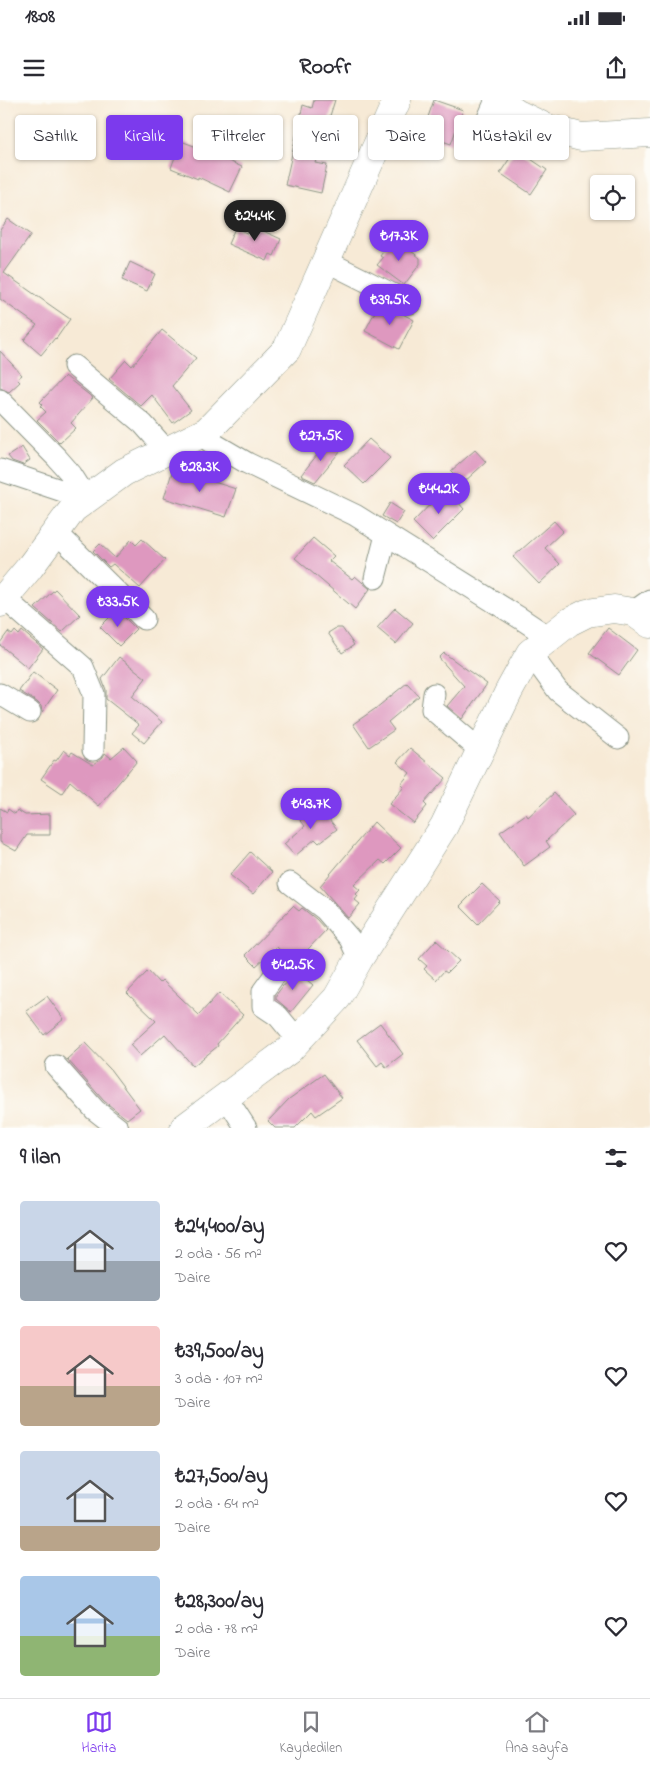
<!DOCTYPE html>
<html lang="tr">
<head>
<meta charset="utf-8">
<style>
	:root { --surface:#fff; --page:#f2f2f3; --text:#2b2b33; --muted:#7c7c81; --line:#e1e1e2; --accent:#7c3aed }
	body { margin:0; font-family:"Indie Flower",sans-serif; background:var(--page); color:var(--text); height:100vh; display:flex; flex-direction:column; font-size:19px; white-space:nowrap }
	* { box-sizing:border-box; margin:0 }
	p { font-size:16px; color:var(--muted) }
	.icon { flex:none; width:28px; height:28px; fill:none; stroke:currentColor; stroke-width:2; stroke-linecap:round; stroke-linejoin:round }
	.map { position:relative; height:1028px; overflow:hidden }
	.panel { display:flex; flex-direction:column; background:var(--surface); flex:1 }
	.panel>* { flex:none }
	.top-card { position:absolute; left:15px; top:15px; width:620px; height:45px; display:flex; gap:10px }
	.tools { position:absolute; left:590px; top:75px; display:grid; gap:10px }
	.tools a { display:grid; place-items:center; width:45px; height:45px; border-radius:5px; background:var(--surface); box-shadow:0 1px 4px #0004; font-size:25px }
	.price { position:absolute; translate:-50% -42px; padding:0 11px; border-radius:18px; background:var(--accent); color:#fff; font-size:16px; line-height:32px; filter:drop-shadow(0 1px 2px #0008) }
	.price::after { content:''; position:absolute; left:50%; top:30px; width:15px; height:11px; margin-left:-8px; background:inherit; clip-path:polygon(0 0,100% 0,50% 100%) }
	.price.on { background:#222; color:#fff }
	ul { padding:0; list-style:none }
	li { display:flex; align-items:center; gap:15px; height:125px; padding:0 20px }
	li span { display:grid; place-items:center; flex:none; width:140px; height:100px; border-radius:5px; color:#555 }
	li>.icon { margin-inline-start:auto }
	span .icon { width:60px; height:60px; fill:#fffc; stroke-width:1 }
	li b { font-size:21px }
	h2 { display:flex; justify-content:space-between; align-items:center; height:60px; padding:0 20px; font-size:21px }
	.pill { padding:0 18px; border-radius:5px; background:var(--surface); box-shadow:0 1px 4px #0004; font-size:18px; line-height:45px }
	.pill.on { background:var(--accent); color:#fff }
	.status { display:flex; justify-content:space-between; align-items:center; height:35px; padding:0 25px; background:var(--surface); direction:ltr }
	.status svg { height:14px; fill:currentColor }
	header { display:flex; justify-content:space-between; align-items:center; height:65px; padding:0 20px; background:var(--surface); font-size:22px; font-weight:700 }
	.menu { display:flex; justify-content:space-around; align-items:center; height:70px; border-top:1px solid var(--line); background:var(--surface); font-size:14px; color:var(--muted) }
	.menu a { display:grid; justify-items:center; gap:2px }
	.menu .on { color:var(--accent) }
	.map>svg:first-child { display:block }
	.building { fill:#de98bf }
	.lines { fill:none; stroke-linecap:round; stroke-linejoin:round }
	.street-casing { stroke:#8b9485; stroke-width:23 }
	.secondary-casing { stroke:#8b9485; stroke-width:29 }
	.street { stroke:#fff; stroke-width:21 }
	.secondary { stroke:#fff; stroke-width:28 }
</style>
</head>
<body>
<div class="status"><b>18:08</b><svg viewBox="0 0 49 12"><path d="M0 12V9h3v3zM5 12V6h3v6zM10 12V3h3v9zM15 12V0h3v12zM26 1h20v11H26zM47 4h2v5h-2z"/></svg></div>
<header><svg class="icon" aria-label="menu" viewBox="0 0 24 24"><path d="M4 6h16M4 12h16M4 18h16"/></svg>Roofr<svg class="icon" aria-label="share" viewBox="0 0 24 24"><path d="M12 15V3M7 8l5-5 5 5M5 13v7h14v-7"/></svg></header>
<div class="map">
<svg width="650" height="1028" viewBox="0 0 650 1028">
	<rect width="100%" height="100%" fill="#fdfcf7"/>
	<filter id="ink" filterUnits="userSpaceOnUse"><feTurbulence type="fractalNoise" baseFrequency=".02" numOctaves="2"/><feDisplacementMap in="SourceGraphic" scale="10" xChannelSelector="R" yChannelSelector="G"/><feConvolveMatrix kernelMatrix="1 2 1 2 8 2 1 2 1" color-interpolation-filters="sRGB"/></filter>
	<filter id="wash" filterUnits="userSpaceOnUse"><feTurbulence type="fractalNoise" baseFrequency=".0096" numOctaves="4" result="noise"/><feDisplacementMap in="SourceGraphic" scale="20" xChannelSelector="R" yChannelSelector="G"/><feGaussianBlur stdDeviation="1.12" result="paint"/><feColorMatrix in="noise" values="0 0 0 0 0 0 0 0 0 0 0 0 0 0 0 0 0 1.4 0 .05"/><feComposite in="paint" operator="in"/></filter>
	<g filter="url(#wash)">
		<rect width="100%" height="100%" fill="#f7ead6"/>
		<g id="blocks">
			<g class="building">
				<polygon points="314,0 335,0 315,63 327,65 321,93 285,85 303,5 312,8"/>
				<polygon points="434,0 463,10 451,44 422,34"/>
				<polygon points="181,41 202,49 242,67 230,92 198,77 198,79 171,68"/>
				<polygon points="516,49 547,70 531,94 500,73"/>
				<polygon points="8,119 31,135 4,173 70,219 56,239 55,238 41,255 24,240 37,225 0,199 0,130"/>
				<polygon points="250,125 281,139 274,156 270,154 267,161 228,144 235,128 247,133"/>
				<polygon points="397,140 420,158 420,164 404,185 377,165 383,158 380,156 389,144 392,147"/>
				<polygon points="130,162 155,174 147,191 122,180"/>
				<polygon points="380,202 414,220 399,249 365,231"/>
				<polygon points="162,230 196,258 172,286 191,310 173,323 152,295 141,306 109,279 126,260 132,266"/>
				<polygon points="0,251 22,275 17,279 20,282 9,292 0,288"/>
				<polygon points="65,276 93,298 71,323 76,328 60,343 37,320 46,312 40,306 42,304 40,302"/>
				<polygon points="369,339 390,358 364,384 344,365"/>
				<polygon points="329,340 341,350 315,382 302,376 301,375"/>
				<polygon points="22,347 30,360 23,365 12,361 8,356"/>
				<polygon points="475,350 486,362 463,383 451,371"/>
				<polygon points="173,369 236,389 226,417 164,398"/>
				<polygon points="446,388 464,409 432,441 413,422"/>
				<polygon points="390,403 404,412 396,424 382,416"/>
				<polygon points="554,421 563,431 545,448 560,464 539,484 513,457"/>
				<polygon points="313,438 334,456 329,461 352,479 355,476 370,489 355,509 295,458"/>
				<polygon points="142,439 165,460 140,488 113,464 109,467 93,451 100,444 115,458 131,440 136,445"/>
				<polygon points="55,489 80,515 62,532 35,508"/>
				<polygon points="395,508 413,523 396,544 377,528"/>
				<polygon points="117,510 136,529 119,546 100,527"/>
				<polygon points="336,528 342,528 354,545 342,553 328,533"/>
				<polygon points="608,528 637,550 619,575 589,553"/>
				<polygon points="15,531 19,535 22,531 43,549 28,568 0,545 0,543 8,532 12,535"/>
				<polygon points="444,553 487,584 462,619 447,606 464,586 439,558"/>
				<polygon points="119,557 146,578 132,596 162,622 144,643 132,633 139,625 106,599 106,590 102,579"/>
				<polygon points="33,572 57,590 42,612 41,606 37,602 19,591"/>
				<polygon points="407,583 419,596 388,622 394,630 369,647 353,624 375,609"/>
				<polygon points="124,647 137,661 99,706 70,681 62,693 41,679 54,660 56,661 64,650 70,655 72,652 93,665 103,657 105,653 111,658"/>
				<polygon points="410,648 446,678 424,703 427,706 413,723 389,704 404,687 401,684 410,673 397,662"/>
				<polygon points="554,693 574,715 546,741 550,747 524,766 500,732 526,714 528,717"/>
				<polygon points="316,703 337,729 319,743 315,739 295,756 284,744 305,726 298,717"/>
				<polygon points="0,708 7,712 8,709 15,714 17,710 25,715 50,714 50,735 27,735 16,751 0,742"/>
				<polygon points="374,722 401,748 385,764 380,760 354,785 360,790 356,794 358,796 355,800 360,804 348,818 320,786"/>
				<polygon points="250,752 272,772 253,794 230,775"/>
				<polygon points="482,784 500,801 478,824 460,806"/>
				<polygon points="293,806 299,811 302,808 316,819 326,830 295,863 290,855 283,853 277,847 256,866 245,855"/>
				<polygon points="436,840 459,861 447,873 444,871 436,880 424,869 427,866 419,859"/>
				<polygon points="295,870 313,885 291,912 276,899 276,895"/>
				<polygon points="148,871 159,883 162,880 199,915 219,893 243,915 217,944 218,946 193,966 165,934 140,956 130,945 156,921 127,893"/>
				<polygon points="47,896 64,919 44,935 26,911"/>
				<polygon points="380,923 403,954 386,967 382,962 377,966 357,940"/>
				<polygon points="85,943 110,969 140,1009 127,1019 104,1001 67,959"/>
				<polygon points="324,974 342,998 316,1016 312,1011 295,1028 275,1028 268,1021 289,999"/>
			</g>
		</g>
	</g>
	<g filter="url(#ink)">
		<use href="#blocks" fill-opacity="0" stroke="#8b9485" stroke-width="1"/>
		<g class="lines">
			<defs>
				<g id="street">
					<polyline points="479,39 496,0"/>
					<polyline points="326,161 410,203"/>
					<polyline points="74,266 143,324 167,351"/>
					<polyline points="0,300 57,358 71,374 87,399"/>
					<polyline points="199,335 247,363 355,415 520,518 550,538"/>
					<polyline points="0,370 87,399"/>
					<polyline points="56,432 144,519"/>
					<polyline points="375,478 386,435"/>
					<polyline points="4,498 83,567 94,594 93,650"/>
					<polyline points="633,512 650,500"/>
					<polyline points="530,553 558,591 618,638"/>
					<polyline points="0,594 30,612"/>
					<polyline points="434,594 432,609 481,651"/>
					<polyline points="290,783 325,810 350,839 359,859"/>
					<polyline points="282,865 263,891 263,906 278,916 298,940"/>
					<polyline points="56,966 95,1010 118,1028"/>
					<polyline points="226,997 246,1028"/>
				</g>
				<g id="secondary">
					<polyline points="498,0 516,13 547,28 581,37 650,33"/>
					<polyline points="0,503 30,467 73,409 124,372 207,331 287,249 397,0"/>
					<polyline points="184,1028 289,950 337,898 359,859 444,726 509,591 530,553 569,522 587,513 614,509 633,512 650,524"/>
				</g>
			</defs>
			<use href="#street" class="street-casing"/>
			<use href="#secondary" class="secondary-casing"/>
			<use href="#street" class="street"/>
			<use href="#secondary" class="secondary"/>
		</g>
	</g>
</svg>
<div class="tools">
<a><svg class="icon" aria-label="locate" viewBox="0 0 24 24"><circle cx="12" cy="12" r="6"/><path d="M12 2v4M12 18v4M2 12h4M18 12h4"/></svg></a>
</div>
<b class="price on" style="left:255px;top:142px">₺24.4K</b>
<b class="price" style="left:399px;top:162px">₺17.3K</b>
<b class="price" style="left:390px;top:226px">₺39.5K</b>
<b class="price" style="left:321px;top:362px">₺27.5K</b>
<b class="price" style="left:200px;top:393px">₺28.3K</b>
<b class="price" style="left:439px;top:415px">₺44.2K</b>
<b class="price" style="left:118px;top:528px">₺33.5K</b>
<b class="price" style="left:311px;top:730px">₺43.7K</b>
<b class="price" style="left:293px;top:891px">₺42.5K</b>
<div class="top-card">
<a class="pill">Satılık</a>
<a class="pill on">Kiralık</a>
<a class="pill">Filtreler</a>
<a class="pill">Yeni</a>
<a class="pill">Daire</a>
<a class="pill">Müstakil ev</a>
</div>
</div>
<section class="panel">
<h2>9 ilan<svg class="icon" aria-label="filters" viewBox="0 0 24 24"><path d="M4 7h16M4 17h16"/><circle cx="9" cy="7" r="2"/><circle cx="15" cy="17" r="2"/></svg></h2>
<ul>
<li><span style="background:linear-gradient(#c9d6e8 60%,#9aa5b1 0)"><svg class="icon" aria-label="home" viewBox="0 0 24 24"><path d="M3 11l9-7 9 7M6 9v11h12V9"/></svg></span><div><b>₺24,400/ay</b><p>2 oda · 56 m²</p><p>Daire</p></div><svg class="icon" aria-label="heart" viewBox="0 0 24 24"><path d="M12 20l-8-8c-3-5 5-10 8-4 3-6 11-1 8 4z"/></svg></li>
<li><span style="background:linear-gradient(#f6c9c9 60%,#b9a48a 0)"><svg class="icon" aria-label="home" viewBox="0 0 24 24"><path d="M3 11l9-7 9 7M6 9v11h12V9"/></svg></span><div><b>₺39,500/ay</b><p>3 oda · 107 m²</p><p>Daire</p></div><svg class="icon" aria-label="heart" viewBox="0 0 24 24"><path d="M12 20l-8-8c-3-5 5-10 8-4 3-6 11-1 8 4z"/></svg></li>
<li><span style="background:linear-gradient(#c9d6e8 75%,#b9a48a 0)"><svg class="icon" aria-label="home" viewBox="0 0 24 24"><path d="M3 11l9-7 9 7M6 9v11h12V9"/></svg></span><div><b>₺27,500/ay</b><p>2 oda · 64 m²</p><p>Daire</p></div><svg class="icon" aria-label="heart" viewBox="0 0 24 24"><path d="M12 20l-8-8c-3-5 5-10 8-4 3-6 11-1 8 4z"/></svg></li>
<li><span style="background:linear-gradient(#a9c7e8 60%,#8fb573 0)"><svg class="icon" aria-label="home" viewBox="0 0 24 24"><path d="M3 11l9-7 9 7M6 9v11h12V9"/></svg></span><div><b>₺28,300/ay</b><p>2 oda · 78 m²</p><p>Daire</p></div><svg class="icon" aria-label="heart" viewBox="0 0 24 24"><path d="M12 20l-8-8c-3-5 5-10 8-4 3-6 11-1 8 4z"/></svg></li>
</ul>
</section>
<nav class="menu">
<a class="on"><svg class="icon" aria-label="map" viewBox="0 0 24 24"><path d="M3 6l6-2 6 2 6-2v14l-6 2-6-2-6 2zM9 4v14M15 6v14"/></svg>Harita</a>
<a><svg class="icon" aria-label="saved" viewBox="0 0 24 24"><path d="M7 4h10v16l-5-4-5 4z"/></svg>Kaydedilen</a>
<a><svg class="icon" aria-label="home" viewBox="0 0 24 24"><path d="M3 11l9-7 9 7M6 9v11h12V9"/></svg>Ana sayfa</a>
</nav>
</body>
</html>
